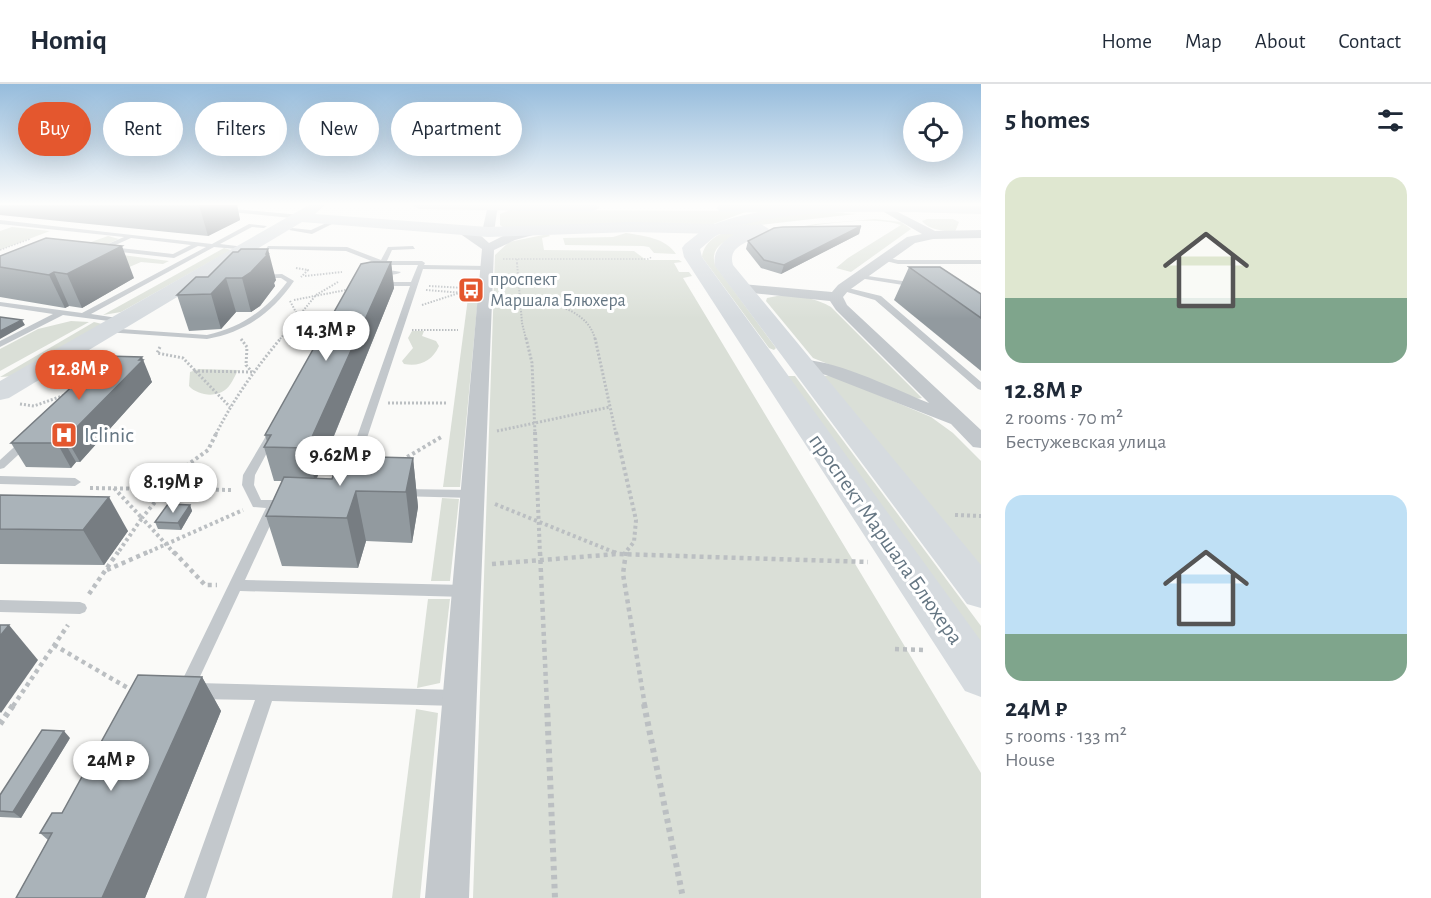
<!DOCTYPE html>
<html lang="en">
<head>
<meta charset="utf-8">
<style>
	:root { --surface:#fff; --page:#f6f6f7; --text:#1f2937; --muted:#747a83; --line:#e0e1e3; --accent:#e4572e }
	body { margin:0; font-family:"Alegreya Sans",sans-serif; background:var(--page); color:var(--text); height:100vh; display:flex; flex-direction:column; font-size:22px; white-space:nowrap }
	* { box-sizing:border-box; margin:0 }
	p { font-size:20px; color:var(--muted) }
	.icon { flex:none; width:33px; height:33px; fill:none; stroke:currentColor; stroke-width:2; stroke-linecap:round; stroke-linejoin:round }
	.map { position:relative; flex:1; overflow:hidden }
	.details { display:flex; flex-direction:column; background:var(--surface); width:450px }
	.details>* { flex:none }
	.top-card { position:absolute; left:18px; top:18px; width:570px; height:54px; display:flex; gap:12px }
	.buttons { position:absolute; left:903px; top:18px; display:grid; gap:12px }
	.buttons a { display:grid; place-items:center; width:60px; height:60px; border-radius:50%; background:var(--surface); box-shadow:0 6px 24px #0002; font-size:30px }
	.price { position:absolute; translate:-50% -51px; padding:0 14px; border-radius:21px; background:#fff; color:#222; font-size:20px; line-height:39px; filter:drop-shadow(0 2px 3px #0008) }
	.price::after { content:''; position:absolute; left:50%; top:36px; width:18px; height:14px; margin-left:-9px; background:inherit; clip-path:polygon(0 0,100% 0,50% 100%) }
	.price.on { background:var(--accent); color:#fff }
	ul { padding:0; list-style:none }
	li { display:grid; align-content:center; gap:12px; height:318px; padding:0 24px }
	li span { display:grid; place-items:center; height:186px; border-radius:18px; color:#555 }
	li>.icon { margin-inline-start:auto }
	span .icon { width:108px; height:108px; fill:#fffc; stroke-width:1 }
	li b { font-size:26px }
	h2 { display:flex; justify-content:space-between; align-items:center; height:72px; padding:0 24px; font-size:26px }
	.pill { padding:0 21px; border-radius:27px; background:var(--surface); box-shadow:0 6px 24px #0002; font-size:21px; line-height:54px }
	.pill.on { background:var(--accent); color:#fff }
	header { display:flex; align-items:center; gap:36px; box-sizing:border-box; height:84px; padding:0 30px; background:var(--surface); border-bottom:2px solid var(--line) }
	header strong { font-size:28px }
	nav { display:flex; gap:33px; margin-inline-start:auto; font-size:21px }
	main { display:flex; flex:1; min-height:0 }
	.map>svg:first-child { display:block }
	.green { fill:#dadfd7 }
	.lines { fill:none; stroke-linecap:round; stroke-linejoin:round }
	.path-far5 { stroke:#bbbfc2; stroke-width:1.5; stroke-dasharray:1.5 1.5; stroke-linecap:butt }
	.path-far4 { stroke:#bbbfc2; stroke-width:2; stroke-dasharray:1.5 1.5; stroke-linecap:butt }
	.path-far3 { stroke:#bbbfc2; stroke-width:3; stroke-dasharray:2 2; stroke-linecap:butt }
	.path-far2 { stroke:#bbbfc2; stroke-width:4; stroke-dasharray:3 3; stroke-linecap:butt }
	.path-far1 { stroke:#bbbfc2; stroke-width:4.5; stroke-dasharray:4 4; stroke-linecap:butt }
	.path { stroke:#bbbfc2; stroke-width:6; stroke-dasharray:4.5 4.5; stroke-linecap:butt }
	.lane { fill:#c3c8cc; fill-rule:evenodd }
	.street { fill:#c3c8cc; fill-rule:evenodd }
	.secondary { fill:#d6dbdf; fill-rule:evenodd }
	.primary { fill:#d6dbdf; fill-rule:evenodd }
	.wall { fill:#929a9f }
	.shaded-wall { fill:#777d82 }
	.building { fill:#aab3b9; stroke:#777d82; stroke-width:1.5 }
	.labels { text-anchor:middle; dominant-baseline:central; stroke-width:6; stroke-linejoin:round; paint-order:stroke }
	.far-poi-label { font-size:18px; fill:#657683; stroke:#fff; text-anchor:start }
	.poi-label { font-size:22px; fill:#657683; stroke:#fff; text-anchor:start }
	.street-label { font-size:22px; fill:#657683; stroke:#fff }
</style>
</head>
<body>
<header>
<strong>Homiq</strong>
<nav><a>Home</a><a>Map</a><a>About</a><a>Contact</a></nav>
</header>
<main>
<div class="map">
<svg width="981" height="814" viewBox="0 0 981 814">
	<rect width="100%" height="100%" fill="#fafaf8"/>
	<g class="green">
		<polygon points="510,126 519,126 748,127 708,142 504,144 500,141 500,130"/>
		<polygon points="828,128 856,130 742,143 742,138 796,130"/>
		<path d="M875 135 901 138 911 145 851 188 836 184 848 174 901 141C870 130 808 143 774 147L816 140Z"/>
		<path d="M927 135H953L959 138 955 148C944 147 929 146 922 137Z"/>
		<polygon points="12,143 50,147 0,166 0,147"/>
		<path d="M730 147 736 151C723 158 710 164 715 181L776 264 774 266 769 264 702 173C703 160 717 149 730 147Z"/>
		<path d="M626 149C644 152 666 154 676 170L654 169 649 163 643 162 565 161 563 154 613 153Z"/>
		<polygon points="548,150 550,152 542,154 544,166 634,167 646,176 679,176 682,178 674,179 679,188 689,188 692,192 683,194 981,689 981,814 473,814 495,171 509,158"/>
		<path d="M108 152 119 155 91 167 169 177 163 180 141 178 127 184 52 175C66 169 80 166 93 160L91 158Z"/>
		<polygon points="224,164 231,166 121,228 103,231"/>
		<path d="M777 212C795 211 814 213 831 223L922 314 916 315 813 274 766 217 767 214Z"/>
		<polygon points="468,214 478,214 460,403 443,403"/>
		<polygon points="71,237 89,238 0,287 0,265 38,245"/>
		<polygon points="94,238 102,240 15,292 0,293"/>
		<path d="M412 247H424L422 252 436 257 439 262C432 277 420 283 404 280L402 277 413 264 408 254Z"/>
		<path d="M199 285 238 286C235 292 230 303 225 306 215 314 197 311 189 302L190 288Z"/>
		<polygon points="831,291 931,333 953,349 981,377 981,484 824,292"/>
		<polygon points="787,292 795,292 981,542 981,560"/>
		<polygon points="442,414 459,415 450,497 431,497"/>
		<polygon points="428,515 450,515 440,599 417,604"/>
		<polygon points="416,625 438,629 420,814 392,814"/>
	</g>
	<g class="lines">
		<g class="path-far5">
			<polyline points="0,166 30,155"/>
			<polyline points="503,175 648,175 652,173"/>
			<polyline points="517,175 517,181"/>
		</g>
		<g class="path-far4">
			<polyline points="517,179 522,239 526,255"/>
			<polyline points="296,184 308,186 301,193"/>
			<polyline points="305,192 342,188"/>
			<polyline points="429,202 464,204"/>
			<polyline points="426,206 464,209"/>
			<path d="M501 213C531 216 586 218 595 255"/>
			<polyline points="294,216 351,205"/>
			<polyline points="290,217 298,232"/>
			<polyline points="422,221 459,209"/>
			<polyline points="412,246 458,246"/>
			<polyline points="280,255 316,211 338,198"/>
		</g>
		<g class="path-far3">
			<polyline points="526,254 532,279 535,350"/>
			<polyline points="595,254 616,350"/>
			<polyline points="241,255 247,263 246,281 252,288"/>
			<polyline points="160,263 157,269 183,274 230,323"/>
			<polyline points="194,287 252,288"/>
			<polyline points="388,319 448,319"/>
			<polyline points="20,320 34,322 65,311"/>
			<polyline points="497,347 610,323"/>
			<path d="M216 350C234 314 256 284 281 254"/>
		</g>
		<g class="path-far2">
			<polyline points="535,348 540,470"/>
			<polyline points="616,348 636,436 634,458 624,470"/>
			<polyline points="402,376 443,352"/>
			<polyline points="90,404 233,406"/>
			<polyline points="114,404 142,434 117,470"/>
			<polyline points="144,405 183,384 208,366 217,348"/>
			<polyline points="495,420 616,469"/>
			<polyline points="955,431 981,432"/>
			<polyline points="144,470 243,426"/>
			<polyline points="175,470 142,434 182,385"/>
		</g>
		<g class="path-far1">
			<polyline points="174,468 205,501 217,501"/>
			<polyline points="540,468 547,622"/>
			<polyline points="614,468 616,469"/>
			<polyline points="626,468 623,490 645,622"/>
			<polyline points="492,480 617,470 868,478"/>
			<polyline points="107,486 148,468"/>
			<polyline points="89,510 118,468"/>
			<polyline points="54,561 133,607"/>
			<polyline points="895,565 926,566"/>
			<polyline points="13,622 68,541"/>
		</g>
		<g class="path">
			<polyline points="547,620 555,814"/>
			<polyline points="644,620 683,814"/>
			<polyline points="0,640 14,620"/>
		</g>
		<g class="lane">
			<polygon points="223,124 301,131 304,133 301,135 221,127"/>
			<polygon points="335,135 340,136 312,150 289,146 292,144 311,146"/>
			<path d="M0 136 212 160 249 140 267 142 264 144 252 143 220 160 245 163 247 164V166L214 163 91 230 124 235V239L63 231 0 263V257L53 230 0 222V218L82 229 206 163 198 162 174 174 103 166 101 163 124 153 0 140ZM131 154 191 161 173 170 111 163Z"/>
			<path d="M268 162 347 163 381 176 388 163 413 162 415 165 392 166 387 177H422L425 179 424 181 487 182 490 184 487 186 423 185 355 390H347L345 387 410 202H378L374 200 378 198H411L418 181H385L383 185 401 188C396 192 381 191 376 187L379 180 346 167 266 165Z"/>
			<polygon points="884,173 898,176 981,176 981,180 898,180 882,176 882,174"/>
			<path d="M282 190 294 197C272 229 245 248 207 255L106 248 102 246 106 244 207 251C241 244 267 225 287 198L281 194H260L258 193V191Z"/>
			<polygon points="861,191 916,199 920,201 916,203 859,194 858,193"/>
			<polygon points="840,202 881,212 981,298 981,306 978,305 875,216 840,206"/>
			<polygon points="271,349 276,352 255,391 254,401 261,416 274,416 280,420 245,496 466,501 471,503 473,507 471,511 466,513 240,507 197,599 457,606 463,609 465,614 463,619 457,622 272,617 206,814 184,814 255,616 196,615 190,612 185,615 179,612 177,607 266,424 253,423 242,401 243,391 266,352"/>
			<polygon points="28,353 33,356 32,358 4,384 0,385 0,376 24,354"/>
			<polygon points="0,392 75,394 81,398 75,402 0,400"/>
			<polygon points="401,405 472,406 478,410 472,414 397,412 395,409 397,406"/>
			<polygon points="0,516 80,518 85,520 87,524 85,528 80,530 0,528"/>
		</g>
		<g class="street">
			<polygon points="488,121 498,121 494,148 488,151 482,148"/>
			<path d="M888 123 935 147 981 146V154L933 155 915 159 848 207 843 213 847 221 981 346V364L973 363 951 340 826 291 797 285 794 281 797 277C825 270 899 307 929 319L836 226 830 217 742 208 735 204 742 200 832 208 838 201 907 153 922 150 884 128V124Z"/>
			<polygon points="463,144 479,150 489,159 507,150 536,144 542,147 540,149 515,156 494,166 469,814 425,814 482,165 459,149 459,145"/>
		</g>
		<g class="secondary">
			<polygon points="309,121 325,121 315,130 488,143 632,138 761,141 769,146 761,151 632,148 488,153 302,138 9,314 0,316 0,297"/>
			<polygon points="412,121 597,121 599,124 592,128 419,125"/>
			<polygon points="719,121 832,121 836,125 829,129 724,128 719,127 717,124"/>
		</g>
		<g class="primary">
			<path d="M825 121 981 122V130C915 129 774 119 718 151 711 154 706 161 700 165L702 173 981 557V613L965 607 684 173 682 164 685 160C692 155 700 147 708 143 744 127 786 124 825 121Z"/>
			<path d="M761 140 769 145C757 158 726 158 733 181L981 481V524L967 520 715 182C710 158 741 145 761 140Z"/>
		</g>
	</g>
	<g class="wall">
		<polygon points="0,121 237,121 240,136 208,152 0,131"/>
		<polygon points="861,142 859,150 781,190 761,184 746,165 748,157"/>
		<polygon points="233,168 276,196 274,199 275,202 260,222 251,228 236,228 221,245 189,247 177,211 208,193"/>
		<polygon points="0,172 134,194 82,224 69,222 65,224 0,213"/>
		<polygon points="391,178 394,204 317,394 332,395 413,374 418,423 412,459 366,457 358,484 282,482 266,432 282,397 274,397 264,363 267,358 265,351"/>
		<polygon points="909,183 981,210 981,287 894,216"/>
		<polygon points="151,295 151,296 152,298 80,378 76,378 71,384 26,383 11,359"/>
		<polygon points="0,411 128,447 104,481 0,480"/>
		<polygon points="190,421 192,427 181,446 158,445 155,438"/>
		<polygon points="202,593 221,627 145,814 16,814 48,756 40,749 62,729"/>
		<polygon points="70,654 21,734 0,733 0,711"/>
	</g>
	<g class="shaded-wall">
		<polygon points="199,121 237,121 240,136 208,152"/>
		<polygon points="861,142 859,150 781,190 784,181"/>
		<polygon points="122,162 134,194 82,224 67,190"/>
		<polygon points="268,165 276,196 274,199 275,202 260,222 251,228 242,194"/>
		<polygon points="391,178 394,204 315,398 307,364"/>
		<polygon points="54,188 69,222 65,224 49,191"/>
		<polygon points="226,194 236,228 221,245 211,210"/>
		<polygon points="22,236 25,241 0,255 0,247"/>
		<polygon points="142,273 151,295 151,296 152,298 80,378 66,354"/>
		<polygon points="62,354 76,378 71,384 57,359"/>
		<polygon points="413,374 418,423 412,459 406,408"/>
		<polygon points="356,407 366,457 358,484 347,434"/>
		<polygon points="109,413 128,447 104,481 83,446"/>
		<polygon points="190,421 192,427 181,446 178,439"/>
		<polygon points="9,541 38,576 1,629 0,628 0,552"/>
		<polygon points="202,593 221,627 145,814 102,814"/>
		<polygon points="64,647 70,654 21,734 13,728"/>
	</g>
	<g class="building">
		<polygon points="861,142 784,181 764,176 748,157 774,144 783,143"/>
		<polygon points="46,154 122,162 67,190 54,188 49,191 0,183 0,172"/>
		<polygon points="241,165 268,165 266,170 268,170 251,188 242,194 226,194 211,210 177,211 196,193 208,193 233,168 238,168"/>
		<polygon points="371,178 391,178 307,364 264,363 271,351 265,351 361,180"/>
		<polygon points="909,183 940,183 981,210 981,234"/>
		<polygon points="0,233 22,236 0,247"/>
		<polygon points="105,272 142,273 139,276 143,276 66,354 62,354 57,359 11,359"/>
		<polygon points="340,372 413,374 406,408 356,407 347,434 266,432 284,393 332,395"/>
		<polygon points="0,411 109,413 83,446 0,445"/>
		<polygon points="168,420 190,421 178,439 155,438"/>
		<polygon points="0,541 9,541 0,552"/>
		<polygon points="138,591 202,593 102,814 16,814 52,749 40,749 52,729 62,729"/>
		<polygon points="42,646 64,647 13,728 0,727 0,711"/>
	</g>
	<linearGradient id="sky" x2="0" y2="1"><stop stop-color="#96bcdc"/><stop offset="0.51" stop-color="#fdfdfc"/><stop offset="1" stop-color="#fdfdfc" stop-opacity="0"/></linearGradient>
	<rect width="981" height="235" fill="url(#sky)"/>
	<defs>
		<symbol id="bus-square" viewBox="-11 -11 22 22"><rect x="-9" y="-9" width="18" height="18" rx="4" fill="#e4572e" stroke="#fff"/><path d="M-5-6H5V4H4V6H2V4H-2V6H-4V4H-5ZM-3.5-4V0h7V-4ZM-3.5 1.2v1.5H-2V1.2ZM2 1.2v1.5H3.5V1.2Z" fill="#fff"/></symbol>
		<symbol id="hospital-square" viewBox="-11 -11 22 22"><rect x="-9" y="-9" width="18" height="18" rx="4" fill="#e4572e" stroke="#fff"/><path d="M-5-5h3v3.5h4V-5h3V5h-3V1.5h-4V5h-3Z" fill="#fff"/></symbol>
	</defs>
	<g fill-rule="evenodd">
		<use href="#bus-square" x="456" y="191" width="30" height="30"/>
		<use href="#hospital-square" x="49" y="336" width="30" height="30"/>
	</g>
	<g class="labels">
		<g class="far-poi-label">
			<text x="490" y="196">проспект<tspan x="490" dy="21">Маршала Блюхера</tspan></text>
		</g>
		<g class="poi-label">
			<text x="84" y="351">Iclinic</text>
		</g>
		<g class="street-label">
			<text transform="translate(886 455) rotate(55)">проспект Маршала Блюхера</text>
		</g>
	</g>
</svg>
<div class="buttons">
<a><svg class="icon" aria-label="locate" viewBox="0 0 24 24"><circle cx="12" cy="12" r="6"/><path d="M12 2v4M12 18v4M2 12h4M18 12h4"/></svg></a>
</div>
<b class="price" style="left:326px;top:278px">14.3M ₽</b>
<b class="price on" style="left:79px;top:317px">12.8M ₽</b>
<b class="price" style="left:340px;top:403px">9.62M ₽</b>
<b class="price" style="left:173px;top:430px">8.19M ₽</b>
<b class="price" style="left:111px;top:708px">24M ₽</b>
<div class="top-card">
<a class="pill on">Buy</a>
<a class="pill">Rent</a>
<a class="pill">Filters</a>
<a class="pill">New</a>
<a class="pill">Apartment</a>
</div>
</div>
<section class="details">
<h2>5 homes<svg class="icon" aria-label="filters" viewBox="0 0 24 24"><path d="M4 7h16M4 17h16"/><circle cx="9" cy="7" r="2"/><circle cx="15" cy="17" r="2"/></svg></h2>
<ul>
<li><span style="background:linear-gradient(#dfe7d0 65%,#7fa58c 0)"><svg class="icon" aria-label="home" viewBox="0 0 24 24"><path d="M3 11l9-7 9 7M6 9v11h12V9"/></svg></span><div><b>12.8M ₽</b><p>2 rooms · 70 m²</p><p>Бестужевская улица</p></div></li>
<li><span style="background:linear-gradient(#bfe0f5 75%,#7fa58c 0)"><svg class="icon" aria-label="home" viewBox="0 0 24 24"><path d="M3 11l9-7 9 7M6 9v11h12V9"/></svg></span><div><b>24M ₽</b><p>5 rooms · 133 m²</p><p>House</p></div></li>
</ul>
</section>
</main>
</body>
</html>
